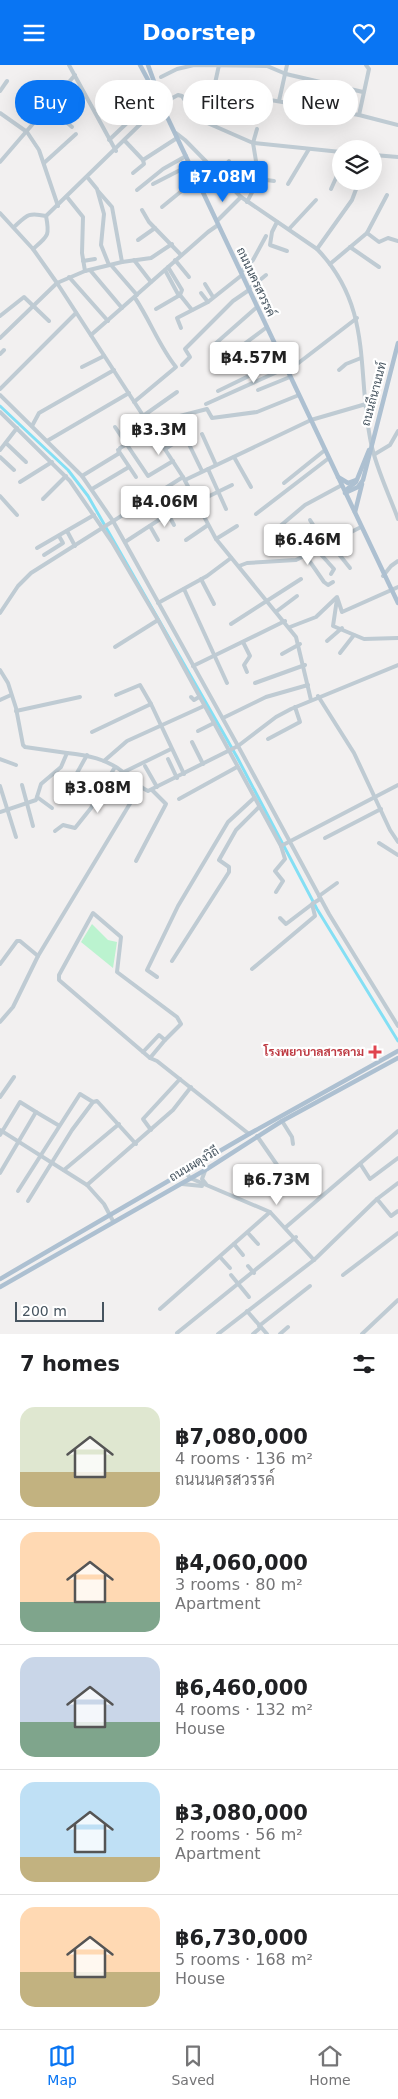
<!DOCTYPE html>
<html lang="en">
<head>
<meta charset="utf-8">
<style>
	:root { --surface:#fff; --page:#f2f2f2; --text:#202124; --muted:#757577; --line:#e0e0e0; --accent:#0975f3 }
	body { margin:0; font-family:"DejaVu Sans",Sarabun,sans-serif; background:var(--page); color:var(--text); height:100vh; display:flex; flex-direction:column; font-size:19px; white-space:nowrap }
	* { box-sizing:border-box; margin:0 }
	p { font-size:16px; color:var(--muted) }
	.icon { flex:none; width:28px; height:28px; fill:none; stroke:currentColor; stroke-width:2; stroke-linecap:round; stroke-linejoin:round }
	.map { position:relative; height:1269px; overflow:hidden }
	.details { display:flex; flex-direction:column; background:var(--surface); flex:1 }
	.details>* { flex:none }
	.guide { position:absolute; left:15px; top:15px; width:369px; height:45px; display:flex; gap:10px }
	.controls { position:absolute; left:332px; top:75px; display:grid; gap:10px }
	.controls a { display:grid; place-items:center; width:50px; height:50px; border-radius:50%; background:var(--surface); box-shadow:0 5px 20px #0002; font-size:25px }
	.scale { position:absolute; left:15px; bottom:12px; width:89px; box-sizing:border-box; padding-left:5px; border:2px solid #46545f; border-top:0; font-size:14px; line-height:18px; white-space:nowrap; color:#46545f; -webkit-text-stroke:4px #fff; paint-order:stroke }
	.price { position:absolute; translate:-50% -42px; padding:0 11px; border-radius:5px; background:#fff; color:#222; font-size:16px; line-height:32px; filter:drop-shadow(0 1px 2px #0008) }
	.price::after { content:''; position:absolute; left:50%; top:30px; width:15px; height:11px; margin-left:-8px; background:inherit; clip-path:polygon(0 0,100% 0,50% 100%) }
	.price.current { background:var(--accent); color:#fff }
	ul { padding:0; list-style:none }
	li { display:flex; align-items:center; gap:15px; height:125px; padding:0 20px }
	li+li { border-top:1px solid var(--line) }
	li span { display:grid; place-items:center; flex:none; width:140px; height:100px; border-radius:15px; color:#555 }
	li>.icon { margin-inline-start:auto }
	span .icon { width:60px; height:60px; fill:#fffc; stroke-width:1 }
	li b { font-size:21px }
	h2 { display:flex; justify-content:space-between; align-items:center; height:60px; padding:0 20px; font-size:21px }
	.tag { padding:0 18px; border-radius:22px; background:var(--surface); box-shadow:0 5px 20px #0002; font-size:18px; line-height:45px }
	.tag.current { background:var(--accent); color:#fff }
	header { display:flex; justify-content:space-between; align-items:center; height:65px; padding:0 20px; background:var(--accent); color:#fff; font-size:22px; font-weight:800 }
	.menu { display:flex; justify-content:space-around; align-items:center; height:70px; border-top:1px solid var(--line); background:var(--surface); font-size:14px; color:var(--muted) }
	.menu a { display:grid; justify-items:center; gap:2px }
	.menu .current { color:var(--accent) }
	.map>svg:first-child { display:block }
	.green { fill:#bbf3cf }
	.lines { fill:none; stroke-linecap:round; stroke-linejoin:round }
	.canal { stroke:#84dff4; stroke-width:3 }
	.minor { stroke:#bfcbd3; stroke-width:4 }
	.major { stroke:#adc0d1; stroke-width:4.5 }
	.health-dot { fill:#e0444e; stroke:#fff; stroke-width:2 }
	.labels { text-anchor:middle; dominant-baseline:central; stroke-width:4.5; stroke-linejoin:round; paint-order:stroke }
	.street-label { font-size:12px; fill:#46545f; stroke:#fff }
	.health-label { font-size:12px; font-weight:bold; fill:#be3a42; stroke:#fff; text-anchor:end }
</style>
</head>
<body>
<header><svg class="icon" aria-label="menu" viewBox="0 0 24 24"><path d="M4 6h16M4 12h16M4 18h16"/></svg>Doorstep<svg class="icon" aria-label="heart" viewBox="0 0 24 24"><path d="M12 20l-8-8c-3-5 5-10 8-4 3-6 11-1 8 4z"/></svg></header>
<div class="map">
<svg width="398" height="1269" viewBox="0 0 398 1269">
	<rect width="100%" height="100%" fill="#f2f0f0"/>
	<polygon class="green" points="92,859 108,875 117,877 113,903 81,877"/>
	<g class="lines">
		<polyline class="canal" points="0,341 68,405 88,431 237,692 317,844 398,976"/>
		<g class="minor">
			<polyline points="69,0 116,86"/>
			<polyline points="219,0 214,23 217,26 359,50 398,60"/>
			<polyline points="161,12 177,4 194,0 267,1 286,9 363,27"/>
			<polyline points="0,26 7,16"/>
			<polyline points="279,36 287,0"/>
			<polyline points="49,42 72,62"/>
			<polyline points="0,48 27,67 39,85 58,141"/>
			<polyline points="359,50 369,4 366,0"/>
			<polyline points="261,54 265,34"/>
			<polyline points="127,58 141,45"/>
			<path d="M176 68 185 75 241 132 317 184C374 243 356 307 371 378 376 403 389 429 398 454"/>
			<polyline points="109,75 127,58 121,45"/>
			<polyline points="125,76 143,95"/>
			<polyline points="374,90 398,92"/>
			<polyline points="0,97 75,10"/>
			<polyline points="44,98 76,69"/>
			<polyline points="133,108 144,99 143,95 177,73"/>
			<polyline points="218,109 229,96"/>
			<polyline points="88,113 97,124 104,149 101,180 109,200"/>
			<polyline points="259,114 274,116"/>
			<polyline points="153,119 190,100"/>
			<polyline points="288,119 309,84"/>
			<polyline points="331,124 341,102"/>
			<polyline points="137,125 163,104 186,91"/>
			<polyline points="98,126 112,142 122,197"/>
			<polyline points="67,132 83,152 82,188 85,206"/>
			<polyline points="247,137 259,114 253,78 257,64"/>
			<polyline points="162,142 184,124 198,116"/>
			<polyline points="142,145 149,157 181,190"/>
			<polyline points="0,148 33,184 57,218 183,412 216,474 296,572 311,635"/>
			<polyline points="46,151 161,39 178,30 182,31 196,53 253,78 341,87"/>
			<polyline points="217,156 241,132"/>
			<polyline points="277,157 272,167 270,180 287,186"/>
			<path d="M14 162C27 150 28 147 46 151 50 171 48 171 33 184"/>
			<polyline points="289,164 316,135"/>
			<polyline points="367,168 379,177 388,173 398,176"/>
			<polyline points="138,175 155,163"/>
			<polyline points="350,182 379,202"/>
			<polyline points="317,184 352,135 358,119"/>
			<polyline points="134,195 151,217"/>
			<polyline points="175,195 189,212"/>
			<polyline points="83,196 95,194"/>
			<polyline points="330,199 367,168 387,130"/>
			<polyline points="111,200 137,230"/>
			<polyline points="168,202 182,225 180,230 192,245"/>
			<polyline points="90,205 122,243"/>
			<polyline points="165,205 179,231"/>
			<polyline points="241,207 253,195 266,171"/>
			<polyline points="69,212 108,256"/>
			<polyline points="205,219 213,232"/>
			<polyline points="249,224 266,210"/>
			<polyline points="201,228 208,237"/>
			<polyline points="156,244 180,230"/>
			<polyline points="0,251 24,232 49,256"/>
			<polyline points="181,263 177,253 208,237 242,210"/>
			<polyline points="91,270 208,167 218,160"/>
			<polyline points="0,273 57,218 85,206 122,197 151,193 172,179"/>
			<polyline points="215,279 257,242"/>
			<polyline points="0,289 4,285"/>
			<polyline points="182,300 190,292 185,284 233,236 249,225"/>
			<polyline points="82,302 104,291"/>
			<polyline points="212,303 267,262"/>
			<polyline points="339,305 346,299 361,293"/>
			<polyline points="288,306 357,253"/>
			<polyline points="0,324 76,248"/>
			<polyline points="258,325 290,312"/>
			<polyline points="218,326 282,295"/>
			<polyline points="0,330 82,411 113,456 238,681 329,849 398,961"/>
			<path d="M134 337 176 302C159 281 150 255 135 233"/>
			<polyline points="206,339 286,303"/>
			<polyline points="0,347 70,416 112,477 158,555 281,781 285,794 275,806 283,816 276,827"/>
			<polyline points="143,351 177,327"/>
			<polyline points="149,359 207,344 212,353 257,347 299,330"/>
			<polyline points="32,361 39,348 114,305"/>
			<polyline points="115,362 148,411 173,396"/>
			<polyline points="202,369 216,400"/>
			<polyline points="47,376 129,328"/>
			<polyline points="6,378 26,397"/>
			<polyline points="165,384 185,371 202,406"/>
			<polyline points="0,385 17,363"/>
			<polyline points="118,385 136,412"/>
			<polyline points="375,389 390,380 398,366"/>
			<polyline points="0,392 14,405"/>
			<polyline points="234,392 251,422"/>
			<polyline points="208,404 226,444"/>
			<polyline points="82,411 118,389 120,383 127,379"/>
			<polyline points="185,415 311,355 366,339"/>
			<polyline points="20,417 52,397"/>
			<polyline points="284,418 325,385"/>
			<polyline points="92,424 129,402"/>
			<polyline points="0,431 17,450"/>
			<polyline points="43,434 66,411"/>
			<polyline points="197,437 232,420"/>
			<polyline points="168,449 174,460"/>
			<polyline points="256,449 329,393"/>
			<polyline points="310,455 326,480"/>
			<polyline points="150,461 158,475"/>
			<polyline points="67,466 75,481"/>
			<polyline points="266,473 305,440 342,420"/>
			<polyline points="216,474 237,461"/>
			<polyline points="186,475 208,460"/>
			<polyline points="125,477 194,432"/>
			<polyline points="330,478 350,503"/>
			<polyline points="37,483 94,450"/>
			<polyline points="317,485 334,504 331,509"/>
			<polyline points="44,490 63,478 59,471"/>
			<polyline points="306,491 324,517 328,520 333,517"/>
			<polyline points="239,501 247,498 296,495 361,462"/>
			<polyline points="383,511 391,501 398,496"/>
			<polyline points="201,514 214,539"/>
			<polyline points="184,524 227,618"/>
			<polyline points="337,534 333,561 364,574 398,573"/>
			<polyline points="158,538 207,511 231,493"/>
			<polyline points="277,546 297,531"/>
			<polyline points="0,548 18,521 31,508 183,412"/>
			<polyline points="231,559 301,514"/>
			<polyline points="290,562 316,552 337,532 342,547 398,522"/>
			<polyline points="327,576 342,563"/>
			<polyline points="243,577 250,591 244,600 247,607"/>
			<polyline points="115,582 158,555"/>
			<polyline points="340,588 354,570"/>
			<polyline points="282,589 300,579"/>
			<polyline points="193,601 285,556"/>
			<polyline points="0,605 8,618 16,643 23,680 25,682 67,688"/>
			<polyline points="255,618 305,600"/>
			<polyline points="116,630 140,620 151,639"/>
			<polyline points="318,631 354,688 390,765 398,777"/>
			<polyline points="191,632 194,635 199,632"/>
			<polyline points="0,635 11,630"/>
			<polyline points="16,646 80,632"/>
			<polyline points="223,653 266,632 308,620"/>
			<polyline points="198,666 214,658"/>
			<polyline points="92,667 151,639 184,709"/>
			<polyline points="268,674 300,657 295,642"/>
			<polyline points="192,677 203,699"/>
			<polyline points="0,694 16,700"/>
			<polyline points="168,694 177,713"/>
			<polyline points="104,696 127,676 204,641"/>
			<polyline points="145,701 157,722"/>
			<polyline points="124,707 171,684"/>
			<polyline points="79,718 77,708 87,690"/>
			<polyline points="22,720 33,761"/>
			<polyline points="0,721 16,772"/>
			<polyline points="37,732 52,743"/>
			<polyline points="179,734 237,702"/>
			<path d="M0 747 36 735 41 719 61 702 67 688C87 690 107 694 123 707 132 714 138 721 148 726L238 681 276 652 291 644 398 600"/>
			<polyline points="55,766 63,760 75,763 91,743 115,702"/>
			<polyline points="325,773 381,744"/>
			<polyline points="379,778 398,790"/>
			<polyline points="281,781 398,720"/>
			<polyline points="136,796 166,739 152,725"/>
			<polyline points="319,831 337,818"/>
			<polyline points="280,853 286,859 311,840"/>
			<polyline points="172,896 229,807 229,802 219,795 236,765 259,742"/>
			<polyline points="0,899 17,876 20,876 38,891"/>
			<polyline points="252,904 315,851 312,839 320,834"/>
			<polyline points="157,912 147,905 178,841 228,757 254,733"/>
			<polyline points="0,957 13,942 38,891 140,722"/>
			<polyline points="165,975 181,959 177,952 117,907 121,872 93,848 59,910 59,915 150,993 157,996 249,1069"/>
			<polyline points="143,987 159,970 165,975 150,993"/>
			<polyline points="0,1032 14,1012"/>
			<polyline points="36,1047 58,1060"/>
			<polyline points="282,1056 292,1072 293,1079"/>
			<polyline points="0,1065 87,1120 104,1139 113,1156"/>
			<polyline points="151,1065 143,1054 180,1014"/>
			<polyline points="0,1070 20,1037 36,1047 0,1108"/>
			<polyline points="257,1071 284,1110"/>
			<polyline points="361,1100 370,1114 398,1093"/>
			<polyline points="64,1105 119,1059"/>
			<polyline points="185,1106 190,1113 270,1147 314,1195"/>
			<polyline points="205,1106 202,1114 206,1119"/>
			<polyline points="182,1119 202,1121"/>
			<polyline points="87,1120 173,1045 191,1022"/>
			<polyline points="18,1126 80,1029 93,1037"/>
			<polyline points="377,1134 391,1151 398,1146"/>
			<polyline points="28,1136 72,1065 93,1037 97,1036 136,1079"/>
			<polyline points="286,1162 398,1066"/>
			<polyline points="248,1168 258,1179"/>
			<polyline points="234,1179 243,1190"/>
			<polyline points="220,1192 230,1203"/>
			<polyline points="248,1201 254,1208"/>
			<polyline points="231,1210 249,1232"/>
			<polyline points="343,1210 398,1168"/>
			<polyline points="160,1244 270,1147"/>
			<polyline points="247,1246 267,1269"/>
			<polyline points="259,1261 310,1221"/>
			<polyline points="177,1268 296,1172"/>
			<polyline points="218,1269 314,1195 377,1134 398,1118"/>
			<polyline points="253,1269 260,1263"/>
			<polyline points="280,1269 288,1262"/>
			<polyline points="362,1269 398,1235"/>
		</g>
		<g class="major">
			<polyline points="140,0 161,39 398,538"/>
			<polyline points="148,0 160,33"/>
			<polyline points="338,412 348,418 356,415"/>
			<polyline points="346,425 356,417 369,385"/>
			<polyline points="345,428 358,422 363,415 398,278"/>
			<polyline points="355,447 362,419"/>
			<polyline points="0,1214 249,1069 398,986"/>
			<polyline points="0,1222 207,1104 282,1056 398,993"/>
		</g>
	</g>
	<path class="health-dot" d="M372.5 979.5h5v5h5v5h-5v5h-5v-5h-5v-5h5z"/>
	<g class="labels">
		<g class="street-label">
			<text transform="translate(256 217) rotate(65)">ถนนนครสวรรค์</text>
			<text transform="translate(374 329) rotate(-75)">ถนนถีนานนท์</text>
			<text transform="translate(194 1099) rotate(-31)">ถนนผดุงวิถี</text>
		</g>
		<g class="health-label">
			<text x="364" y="987">โรงพยาบาลสารคาม</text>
		</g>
	</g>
</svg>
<div class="controls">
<a><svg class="icon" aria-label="layers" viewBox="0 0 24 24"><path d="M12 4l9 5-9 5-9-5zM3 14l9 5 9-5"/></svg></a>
</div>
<div class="scale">200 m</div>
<b class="price current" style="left:223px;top:138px">฿7.08M</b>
<b class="price" style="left:254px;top:319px">฿4.57M</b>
<b class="price" style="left:159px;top:391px">฿3.3M</b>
<b class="price" style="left:165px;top:463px">฿4.06M</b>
<b class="price" style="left:308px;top:501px">฿6.46M</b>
<b class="price" style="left:98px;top:749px">฿3.08M</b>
<b class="price" style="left:277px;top:1141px">฿6.73M</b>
<div class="guide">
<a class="tag current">Buy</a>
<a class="tag">Rent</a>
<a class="tag">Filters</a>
<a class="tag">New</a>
</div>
</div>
<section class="details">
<h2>7 homes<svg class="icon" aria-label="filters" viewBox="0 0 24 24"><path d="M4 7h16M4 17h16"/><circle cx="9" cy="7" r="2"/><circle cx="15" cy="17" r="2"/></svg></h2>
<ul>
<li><span style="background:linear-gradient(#dfe7d0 65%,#c2b280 0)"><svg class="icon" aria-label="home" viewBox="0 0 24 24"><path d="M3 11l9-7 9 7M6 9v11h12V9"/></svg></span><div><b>฿7,080,000</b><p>4 rooms · 136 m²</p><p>ถนนนครสวรรค์</p></div></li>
<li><span style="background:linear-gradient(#ffd9b3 70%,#7fa58c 0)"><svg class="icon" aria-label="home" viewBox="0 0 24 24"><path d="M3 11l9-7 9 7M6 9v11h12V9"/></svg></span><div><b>฿4,060,000</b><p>3 rooms · 80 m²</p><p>Apartment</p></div></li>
<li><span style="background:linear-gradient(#c9d6e8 65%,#7fa58c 0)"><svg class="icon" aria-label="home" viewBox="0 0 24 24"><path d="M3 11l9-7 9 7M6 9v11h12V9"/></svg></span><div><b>฿6,460,000</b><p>4 rooms · 132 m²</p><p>House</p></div></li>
<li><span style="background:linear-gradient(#bfe0f5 75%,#c2b280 0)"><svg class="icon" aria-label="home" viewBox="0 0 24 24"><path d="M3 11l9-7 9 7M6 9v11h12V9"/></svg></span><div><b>฿3,080,000</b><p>2 rooms · 56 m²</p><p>Apartment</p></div></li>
<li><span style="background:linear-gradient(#ffd9b3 65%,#c2b280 0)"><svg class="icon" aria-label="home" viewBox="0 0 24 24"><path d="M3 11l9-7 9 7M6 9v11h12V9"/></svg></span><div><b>฿6,730,000</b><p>5 rooms · 168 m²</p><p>House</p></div></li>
</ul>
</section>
<nav class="menu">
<a class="current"><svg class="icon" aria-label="map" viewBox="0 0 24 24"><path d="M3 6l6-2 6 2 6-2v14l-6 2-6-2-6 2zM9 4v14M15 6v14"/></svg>Map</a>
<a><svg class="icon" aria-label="saved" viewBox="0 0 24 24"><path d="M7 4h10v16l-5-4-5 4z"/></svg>Saved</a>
<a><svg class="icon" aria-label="home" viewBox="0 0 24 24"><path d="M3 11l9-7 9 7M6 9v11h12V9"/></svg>Home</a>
</nav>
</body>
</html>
